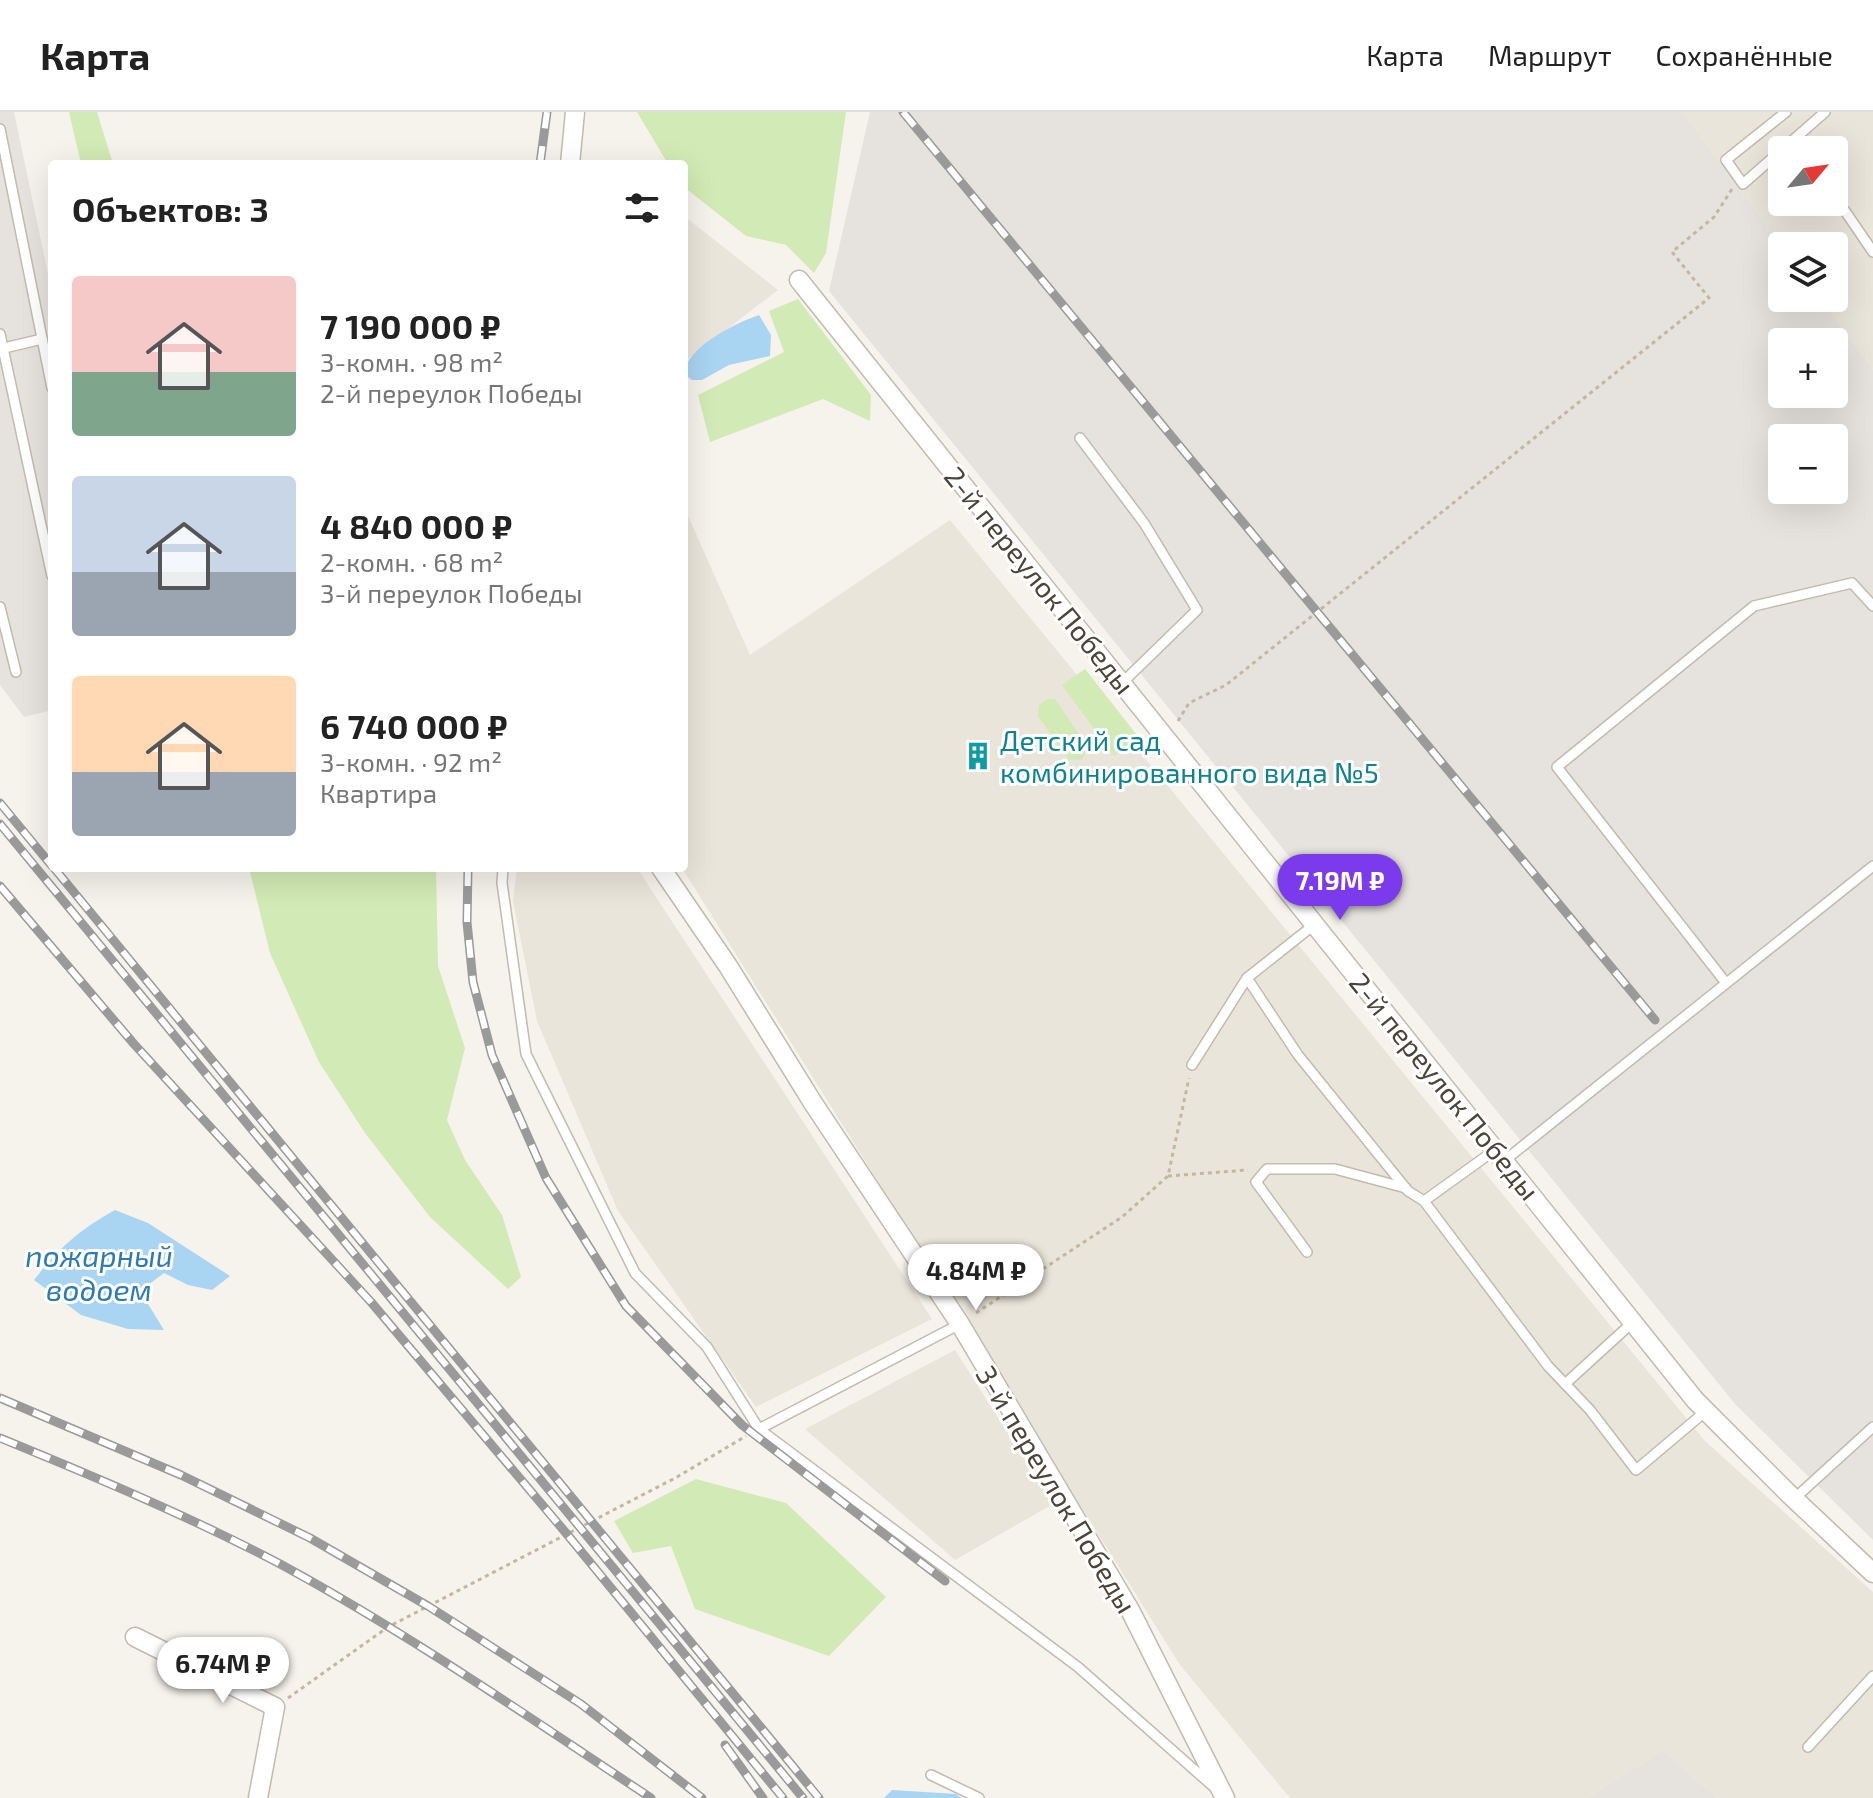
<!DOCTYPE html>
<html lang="ru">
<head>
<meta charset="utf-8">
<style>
	:root { --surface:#fff; --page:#f6f6f6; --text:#222; --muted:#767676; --line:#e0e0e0; --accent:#7c3aed }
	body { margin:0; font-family:"Exo 2",sans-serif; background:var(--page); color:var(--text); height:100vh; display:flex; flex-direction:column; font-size:30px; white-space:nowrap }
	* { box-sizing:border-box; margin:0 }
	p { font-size:26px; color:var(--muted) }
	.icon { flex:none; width:44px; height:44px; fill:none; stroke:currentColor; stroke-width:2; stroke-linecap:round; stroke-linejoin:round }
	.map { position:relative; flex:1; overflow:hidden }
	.sheet { position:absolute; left:48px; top:48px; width:640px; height:712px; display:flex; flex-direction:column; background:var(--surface); border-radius:8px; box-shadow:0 8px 32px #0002 }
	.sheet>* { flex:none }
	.needle { width:52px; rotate:61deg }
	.tools { position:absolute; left:1768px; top:24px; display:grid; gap:16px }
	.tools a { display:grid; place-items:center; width:80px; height:80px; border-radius:8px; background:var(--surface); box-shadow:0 8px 32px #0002; font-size:40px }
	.price { position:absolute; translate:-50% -68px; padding:0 18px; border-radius:28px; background:#fff; color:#222; font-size:26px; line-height:52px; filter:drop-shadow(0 2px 4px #0008) }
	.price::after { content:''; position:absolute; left:50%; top:48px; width:24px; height:18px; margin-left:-12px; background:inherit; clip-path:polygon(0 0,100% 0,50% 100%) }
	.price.selected { background:var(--accent); color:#fff }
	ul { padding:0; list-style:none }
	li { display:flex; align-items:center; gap:24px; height:200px; padding:0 24px }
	li span { display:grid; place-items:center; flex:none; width:224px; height:160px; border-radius:8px; color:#555 }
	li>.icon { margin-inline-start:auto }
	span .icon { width:96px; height:96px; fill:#fffc; stroke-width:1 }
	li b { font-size:34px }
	h2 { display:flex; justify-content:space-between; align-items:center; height:96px; padding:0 24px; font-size:34px }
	header { display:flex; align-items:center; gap:48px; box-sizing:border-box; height:112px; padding:0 40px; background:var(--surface); border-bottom:2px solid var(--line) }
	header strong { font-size:38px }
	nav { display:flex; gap:44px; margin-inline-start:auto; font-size:28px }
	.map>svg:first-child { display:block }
	.residential { fill:#eae5da; fill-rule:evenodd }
	.industrial { fill:#e6e2dd; fill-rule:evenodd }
	.green { fill:#d2eab5 }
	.water { fill:#a9d4f2 }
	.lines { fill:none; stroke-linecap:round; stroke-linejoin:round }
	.service-casing { stroke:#c2bbae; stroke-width:12 }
	.minor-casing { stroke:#c2bbae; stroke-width:21 }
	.path { stroke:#c4b79f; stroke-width:3; stroke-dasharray:4 4; stroke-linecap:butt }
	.service { stroke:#fff; stroke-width:9 }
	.minor { stroke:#fff; stroke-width:18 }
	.rail-casing { stroke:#9a9a9a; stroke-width:9 }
	.rail { stroke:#fff; stroke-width:6; stroke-dasharray:18; stroke-linecap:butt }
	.labels { text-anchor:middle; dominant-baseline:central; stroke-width:6; stroke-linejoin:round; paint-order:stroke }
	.street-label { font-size:28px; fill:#4b4439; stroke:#fff }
	.culture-label { font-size:28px; fill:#0d838f; stroke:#fff; text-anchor:start }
	.water-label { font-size:30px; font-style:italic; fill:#2e7ab2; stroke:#fff }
</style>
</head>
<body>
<header>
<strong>Карта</strong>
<nav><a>Карта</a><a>Маршрут</a><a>Сохранённые</a></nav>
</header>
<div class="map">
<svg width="1873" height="1686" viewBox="0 0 1873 1686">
	<rect width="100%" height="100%" fill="#f6f3ec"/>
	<g class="residential">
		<path d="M1683 0H1873V258L1820 186H1834V134H1782ZM1782 38H1834V90H1782Z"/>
		<polygon points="684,104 778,178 684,250"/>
		<polygon points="684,395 750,543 950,408 1705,1329 1873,1480 1873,1686 1716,1686 1663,1638 1588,1686 1290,1686 1180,1553 682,756 684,756"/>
		<polygon points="517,756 637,756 932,1207 756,1295 618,1099 537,909 513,789"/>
		<polygon points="955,1238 1053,1392 955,1448 805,1317"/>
	</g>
	<g class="industrial">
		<polygon points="0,0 14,0 52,181 52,598 24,605 0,573"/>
		<path d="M870 0H1683L1782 134V186H1820L1873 258V1428L1736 1293 829 179ZM1782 230H1834V282H1782ZM1782 326H1834V378H1782Z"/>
		<polygon points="1663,1638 1716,1686 1588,1686"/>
	</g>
	<g class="green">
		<polygon points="69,0 97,0 113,52 81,52"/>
		<polygon points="637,0 846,0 826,141 814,161 786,133 746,124 684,75 684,52 668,52"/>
		<polygon points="798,187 871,283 870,309 823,287 710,330 698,283 784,240 769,199"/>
		<polygon points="1085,557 1140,627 1114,644 1062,573"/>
		<polygon points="1048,587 1055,587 1087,634 1083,647 1069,648 1038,604 1039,593"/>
		<polygon points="249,756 436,756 438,854 465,936 447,1008 465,1048 502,1103 521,1165 508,1177 430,1105 365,1021 319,950 270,841"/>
		<polygon points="696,1367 786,1391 886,1485 829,1544 695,1497 671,1434 633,1441 614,1409"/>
	</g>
	<g class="water">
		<path d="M759 203 771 223 770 244 729 253 702 268H692L684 262C686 235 736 211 759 203Z"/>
		<path d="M115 1098 148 1111 230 1164 212 1178 188 1173 164 1161 140 1179 164 1218 128 1217 81 1203 34 1168C59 1136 79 1118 115 1098Z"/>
		<polygon points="892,1678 956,1682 961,1686 884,1686"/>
	</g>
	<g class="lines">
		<defs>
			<g id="service">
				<polyline points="1786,0 1726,48 1743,72 1825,0"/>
				<polyline points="0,17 52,276"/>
				<polyline points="1845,99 1873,140"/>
				<polyline points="0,222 52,464"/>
				<polyline points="0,237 42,227"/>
				<polyline points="1080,326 1144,411 1197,498 1122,571"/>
				<polyline points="0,495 16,560"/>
				<polyline points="503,756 502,771 526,942 635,1161 707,1235 759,1317 1078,1555 1215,1676"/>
				<polyline points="1247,866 1298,943 1408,1079 1424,1089 1495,1038"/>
				<polyline points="1726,871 1557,655 1754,494 1852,471 1873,494"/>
				<polyline points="1192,953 1247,866 1315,812"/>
				<polyline points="1504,1049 1873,754"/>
				<polyline points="1424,1089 1548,1254 1590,1298 1636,1358 1706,1299"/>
				<polyline points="1307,1140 1256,1070 1267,1057 1335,1057 1406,1076"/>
				<polyline points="1565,1272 1633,1210"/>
				<polyline points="759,1317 960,1212"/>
				<polyline points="1794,1387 1873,1315"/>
				<polyline points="1808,1635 1873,1564"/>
				<polyline points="931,1663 979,1686"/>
			</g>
			<g id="minor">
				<polyline points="570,52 575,0"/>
				<polyline points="799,168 1695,1288 1789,1382 1873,1461"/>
				<polyline points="661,756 728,854 813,991 960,1212 1130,1498 1225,1686"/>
				<polyline points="135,1525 275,1595 258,1686"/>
			</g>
		</defs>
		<use href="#service" class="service-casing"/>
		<use href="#minor" class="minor-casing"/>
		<g class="path">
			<polyline points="1178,609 1189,591 1226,573 1709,186 1672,140 1714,105 1732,77"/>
			<polyline points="1168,1064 1248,1058"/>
			<polyline points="976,1201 1122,1105 1168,1064 1189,966"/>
			<polyline points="288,1586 388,1515 677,1365 746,1324"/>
		</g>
		<use href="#service" class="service"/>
		<use href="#minor" class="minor"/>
		<defs>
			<g id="rail">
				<polyline points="903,0 1655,908"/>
				<polyline points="540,52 547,0"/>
				<polyline points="0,691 52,754"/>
				<polyline points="0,712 803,1686"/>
				<polyline points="54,756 819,1686"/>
				<polyline points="468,756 467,810 473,870 492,943 546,1066 626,1194 742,1313 945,1469"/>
				<polyline points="0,774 134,932 371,1190 566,1421 783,1686"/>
				<polyline points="0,1286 181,1363 310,1426 428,1494 581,1592 702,1686"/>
				<path d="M0 1326C95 1365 191 1405 282 1453 409 1522 530 1606 651 1686"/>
				<polyline points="725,1633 763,1686"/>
			</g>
		</defs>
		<use href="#rail" class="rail-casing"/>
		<use href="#rail" class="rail"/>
	</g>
	<defs>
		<symbol id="building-bare" viewBox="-9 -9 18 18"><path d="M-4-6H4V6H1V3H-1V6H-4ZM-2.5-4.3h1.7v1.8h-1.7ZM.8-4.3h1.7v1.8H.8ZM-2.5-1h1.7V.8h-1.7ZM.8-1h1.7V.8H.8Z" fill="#0f9aa8" stroke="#fff" stroke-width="2.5" paint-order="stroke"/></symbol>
	</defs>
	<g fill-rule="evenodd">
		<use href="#building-bare" x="958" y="624" width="40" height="40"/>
	</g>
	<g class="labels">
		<g class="street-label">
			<text transform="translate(1040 468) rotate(51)">2-й переулок Победы</text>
			<text transform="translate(1445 974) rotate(51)">2-й переулок Победы</text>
			<text transform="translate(1057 1377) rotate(59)">3-й переулок Победы</text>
		</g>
		<g class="culture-label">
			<text x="1000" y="628">Детский сад<tspan x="1000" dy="32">комбинированного вида №5</tspan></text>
		</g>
		<g class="water-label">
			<text x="99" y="1143">пожарный<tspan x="99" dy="34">водоем</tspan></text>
		</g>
	</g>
</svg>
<div class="tools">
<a><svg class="needle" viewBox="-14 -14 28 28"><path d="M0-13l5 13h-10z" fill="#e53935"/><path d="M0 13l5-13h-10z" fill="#767676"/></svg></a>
<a><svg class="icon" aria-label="layers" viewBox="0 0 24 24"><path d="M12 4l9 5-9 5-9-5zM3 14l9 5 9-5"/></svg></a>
<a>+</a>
<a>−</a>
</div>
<b class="price selected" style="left:1340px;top:810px">7.19M ₽</b>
<b class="price" style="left:976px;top:1200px">4.84M ₽</b>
<b class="price" style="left:223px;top:1593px">6.74M ₽</b>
<section class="sheet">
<h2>Объектов: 3<svg class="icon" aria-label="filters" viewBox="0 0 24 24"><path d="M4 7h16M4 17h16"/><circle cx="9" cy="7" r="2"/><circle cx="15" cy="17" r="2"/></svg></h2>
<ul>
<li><span style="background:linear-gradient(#f6c9c9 60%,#7fa58c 0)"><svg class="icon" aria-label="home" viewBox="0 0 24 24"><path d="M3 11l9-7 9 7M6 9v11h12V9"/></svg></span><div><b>7 190 000 ₽</b><p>3-комн. · 98 m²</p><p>2-й переулок Победы</p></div></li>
<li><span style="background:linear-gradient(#c9d6e8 60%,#9aa5b1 0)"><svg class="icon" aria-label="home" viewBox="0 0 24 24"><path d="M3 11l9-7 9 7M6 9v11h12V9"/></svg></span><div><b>4 840 000 ₽</b><p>2-комн. · 68 m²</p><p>3-й переулок Победы</p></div></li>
<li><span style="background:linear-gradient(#ffd9b3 60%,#9aa5b1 0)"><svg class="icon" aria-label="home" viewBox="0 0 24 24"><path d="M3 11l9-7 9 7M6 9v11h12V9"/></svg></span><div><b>6 740 000 ₽</b><p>3-комн. · 92 m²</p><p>Квартира</p></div></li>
</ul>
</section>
</div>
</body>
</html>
